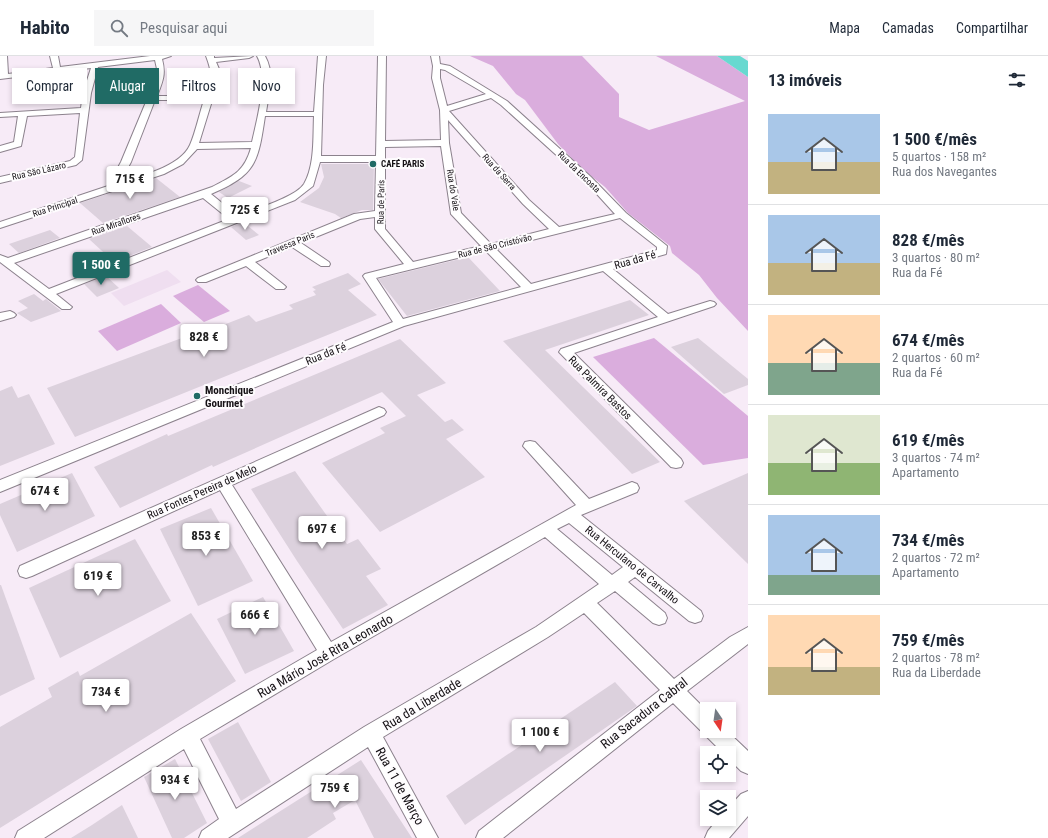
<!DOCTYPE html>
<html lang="pt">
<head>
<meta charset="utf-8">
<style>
	:root { --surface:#fff; --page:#f6f6f7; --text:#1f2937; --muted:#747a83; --line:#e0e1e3; --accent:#206b65 }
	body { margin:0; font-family:"Roboto Condensed",sans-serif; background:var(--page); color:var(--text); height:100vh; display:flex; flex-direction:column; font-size:15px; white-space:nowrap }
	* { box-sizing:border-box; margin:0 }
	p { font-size:13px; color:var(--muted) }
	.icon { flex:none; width:22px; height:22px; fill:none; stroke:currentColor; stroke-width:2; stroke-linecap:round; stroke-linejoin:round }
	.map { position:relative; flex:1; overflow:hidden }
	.panel { display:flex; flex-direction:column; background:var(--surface); width:300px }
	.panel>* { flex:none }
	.hud { position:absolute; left:12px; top:12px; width:380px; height:36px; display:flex; gap:8px }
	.needle { width:26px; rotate:167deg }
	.fabs { position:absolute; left:700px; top:646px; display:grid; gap:8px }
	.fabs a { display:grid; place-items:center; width:36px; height:36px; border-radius:0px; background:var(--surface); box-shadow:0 2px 6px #0003; font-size:20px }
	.price { position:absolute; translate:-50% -34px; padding:0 9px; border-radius:4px; background:#fff; color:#222; font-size:13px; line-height:26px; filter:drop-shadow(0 1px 2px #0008) }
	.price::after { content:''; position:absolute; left:50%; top:24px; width:12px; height:9px; margin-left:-6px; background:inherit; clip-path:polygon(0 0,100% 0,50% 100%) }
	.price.current { background:var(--accent); color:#fff }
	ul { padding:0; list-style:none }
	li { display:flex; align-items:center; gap:12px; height:100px; padding:0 20px }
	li+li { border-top:1px solid var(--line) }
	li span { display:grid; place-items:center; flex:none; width:112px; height:80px; border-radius:0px; color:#555 }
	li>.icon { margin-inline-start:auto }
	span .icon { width:48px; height:48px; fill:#fffc; stroke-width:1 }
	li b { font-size:17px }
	h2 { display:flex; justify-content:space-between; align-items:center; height:48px; padding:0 20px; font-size:17px }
	.chip { padding:0 14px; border-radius:0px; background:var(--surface); box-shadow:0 2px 6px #0003; font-size:14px; line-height:36px }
	.chip.current { background:var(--accent); color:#fff }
	header { display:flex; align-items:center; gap:24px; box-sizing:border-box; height:56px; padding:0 20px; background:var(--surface); border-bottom:1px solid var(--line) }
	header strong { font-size:19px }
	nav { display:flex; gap:22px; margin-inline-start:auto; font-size:14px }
	.search { width:280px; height:36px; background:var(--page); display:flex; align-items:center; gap:10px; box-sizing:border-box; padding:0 14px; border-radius:0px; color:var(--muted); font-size:15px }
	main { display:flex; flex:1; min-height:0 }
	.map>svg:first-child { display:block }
	.built { fill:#efdef0 }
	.green { fill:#daaddd }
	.water { fill:#68d9d0 }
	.building { fill:#dcd1dd }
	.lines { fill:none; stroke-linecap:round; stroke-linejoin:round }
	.street-casing { stroke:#8c828d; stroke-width:2 }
	.street { fill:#fff; fill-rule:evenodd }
	.poi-dot { fill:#206b65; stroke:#fefcfe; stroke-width:1.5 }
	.labels { text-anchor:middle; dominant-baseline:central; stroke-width:4; stroke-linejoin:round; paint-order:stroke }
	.far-poi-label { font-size:9px; font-weight:bold; fill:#151115; stroke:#fefcfe; text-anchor:start }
	.far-street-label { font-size:9px; fill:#151115; stroke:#fefcfe }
	.street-label { font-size:11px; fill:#151115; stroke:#fefcfe }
	.poi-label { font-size:11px; font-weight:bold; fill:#151115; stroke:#fefcfe; text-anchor:start }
	.near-street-label { font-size:13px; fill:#151115; stroke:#fefcfe }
</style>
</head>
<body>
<header>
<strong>Habito</strong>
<div class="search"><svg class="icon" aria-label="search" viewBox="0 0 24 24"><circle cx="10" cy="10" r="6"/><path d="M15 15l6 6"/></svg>Pesquisar aqui</div>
<nav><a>Mapa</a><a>Camadas</a><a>Compartilhar</a></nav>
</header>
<main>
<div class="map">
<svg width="748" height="782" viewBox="0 0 748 782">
	<rect width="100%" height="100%" fill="#f7ebf7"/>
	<polygon class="built" points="167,214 181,226 124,250 111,237"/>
	<g class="green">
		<polygon points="470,0 582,0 619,38 619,61 649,74 745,45 656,0 717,0 748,21 748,275 717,242 699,219 672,197 670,190 628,157 605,131 581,112 558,88 525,44 516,38 493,10"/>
		<polygon points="198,229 230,255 204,266 173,240"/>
		<polygon points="161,248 181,267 117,295 98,275"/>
		<polygon points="654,282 748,360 748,402 703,409 593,301"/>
	</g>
	<polygon class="water" points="717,0 740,0 748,5 748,21"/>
	<g class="building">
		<polygon points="321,108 374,108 373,154 362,154 341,162 335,158 300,146 319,132 324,121"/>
		<polygon points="156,122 180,141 103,167 80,147"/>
		<polygon points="239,125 252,130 228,142 219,136"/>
		<polygon points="243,166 259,179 246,184 231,171"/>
		<polygon points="127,170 152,191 114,206 89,183"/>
		<polygon points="50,174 60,182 19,197 9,188"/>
		<polygon points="468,201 500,235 407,260 378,223"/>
		<polygon points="348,217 361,228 348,234 377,259 75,381 47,332 198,276 200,278 249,259 256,266 293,253 289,249 316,239 313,235 316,234 312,231"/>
		<polygon points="106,220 119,232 97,241 84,228"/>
		<polygon points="34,238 43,245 46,243 61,255 31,266 17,257 28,252 18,245"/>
		<polygon points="630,244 649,259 545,294 660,406 632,418 503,285"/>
		<polygon points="698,282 748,323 748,329 724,338 671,291"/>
		<polygon points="400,283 446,327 417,339 445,366 452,363 464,374 446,383 485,421 380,476 322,407 385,377 380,372 406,360 382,336 213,411 212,409 120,452 94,411 167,378 168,380"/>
		<polygon points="12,330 18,342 29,338 55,388 0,410 0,335"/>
		<polygon points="295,415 347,488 358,483 381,513 366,520 388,549 343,573 297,505 251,433"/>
		<polygon points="72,417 95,460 17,496 0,459 0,448"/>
		<polygon points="748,417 748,508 684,445"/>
		<polygon points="211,452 253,525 198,550 160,473"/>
		<polygon points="135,483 171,545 60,602 29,532"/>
		<polygon points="0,529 1,529 35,623 0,640"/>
		<polygon points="263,541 294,595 245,618 217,563"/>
		<polygon points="191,557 236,625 0,772 0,671 52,641 48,632 78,615 80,620"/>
		<polygon points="615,626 637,650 465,769 446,740"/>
		<polygon points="238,666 271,726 241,745 208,683"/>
		<polygon points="175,703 207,767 184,782 172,782 144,721"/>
		<polygon points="361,704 412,782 374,782 355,744 333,757 336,763 307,782 238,782"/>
		<polygon points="122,749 138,782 71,782 92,769"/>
	</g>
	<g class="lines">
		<defs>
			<g id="street">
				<path d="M0 0H7L8 18 53 12 50 0H58L60 11 150 0H171L162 3C166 18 163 25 157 40H206C211 22 213 18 206 0H214V2L253 0 249 2 216 6 219 13V22L199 87 252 86C257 63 269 21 257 0H265C275 18 269 36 266 56H314L318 0H326L323 29 321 100H376L378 0H386L385 85 441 84 440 54 432 22 433 10 431 0H439L440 8 450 10 507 45 591 121 626 157 667 190 666 198 613 213 668 258 710 245 714 246 716 248 714 250 574 297 681 403 683 407 681 411 676 412 671 411 559 296 561 293 658 261 603 215 404 270 0 436V424L393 266 363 220 365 218 404 208 375 173V161L360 163 301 187 329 206 330 208 329 210H321L292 191 255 206 284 229 286 231 284 233H276L246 210 206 226H198L196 224 198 222 354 158 375 155 376 106H320L313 130 295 144 56 238 72 251 70 253H62L0 206V199L8 202 212 131C233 120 244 116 251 92L197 93 183 108 164 118 0 172V166L108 130 121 106 156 22 157 13 155 4 98 11 91 37 82 104 76 109 0 127V121L70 105 75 101 80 57 27 60 21 90 0 96V90L14 86 18 60 0 61V57L81 52 83 37 91 12 0 23ZM440 13 445 14 486 38 447 50 440 22ZM491 42 501 49 585 125 615 158 559 171 529 144 449 55ZM155 44H204C199 59 196 75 190 89 180 111 141 120 120 126L131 106ZM265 60H314C313 81 315 109 304 128 296 141 253 154 238 160L211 138C256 119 258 107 265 60ZM448 64 523 148 549 173 491 188 461 157 449 87ZM441 90 451 158 481 190 413 206 385 173V91ZM203 142 229 163 49 233 14 207ZM620 162 657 191V194L531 228 496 193ZM486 195 521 231 403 263 376 222Z"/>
				<polygon points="10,255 14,257 16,259 14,261 0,265 0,257"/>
				<path d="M379 351 384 353 386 356 384 359 232 429 331 586 576 449 523 390 525 386 530 385 535 386 589 443 627 428 632 426 637 428 639 432 637 436 581 459 701 555 703 560 701 565 695 567 689 565 635 521 628 526 665 557 667 562 665 567 659 569 653 567 615 535 597 547 674 623 730 581 748 571V588L687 635 707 655V675H727L748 695V718L741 715 729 703V697H723L707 681 705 676 700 674 673 647 503 782H476L479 775 660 634 584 557 548 581 383 681 438 782H417L368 691 228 782H199L202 775 219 763 184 693 44 782H15L18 775 181 673 317 594 220 434 32 520 26 522 20 520 18 515 20 510ZM569 467 623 511 612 519 557 473ZM545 481 599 528 536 571 364 671 236 753 200 683 334 603Z"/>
				<polygon points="748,735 748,760 729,782 705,782 708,775 718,763 729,763 729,751 741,738"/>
			</g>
		</defs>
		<use href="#street" class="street-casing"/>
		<use href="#street" class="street"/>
	</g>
	<g class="poi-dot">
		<circle cx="373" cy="108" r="4"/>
		<circle cx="197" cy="340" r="4"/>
	</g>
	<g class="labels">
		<g class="far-poi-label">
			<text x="381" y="108">CAFÉ PARIS</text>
		</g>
		<g class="far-street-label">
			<text transform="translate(39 115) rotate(-13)">Rua São Lázaro</text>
			<text transform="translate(499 116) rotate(48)">Rua da Serra</text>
			<text transform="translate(579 116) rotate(44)">Rua da Encosta</text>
			<text transform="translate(453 134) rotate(81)">Rua do Vale</text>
			<text transform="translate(381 146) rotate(-89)">Rua de Paris</text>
			<text transform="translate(55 151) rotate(-18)">Rua Principal</text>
			<text transform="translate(116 168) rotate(-19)">Rua Miraflores</text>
			<text transform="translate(290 188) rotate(-22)">Travessa Paris</text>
			<text transform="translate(495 190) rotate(-14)">Rua de São Cristóvão</text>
		</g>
		<g class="street-label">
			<text transform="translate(635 204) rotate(-16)">Rua da Fé</text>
			<text transform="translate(326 298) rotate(-22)">Rua da Fé</text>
			<text transform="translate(600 332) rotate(45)">Rua Palmira Bastos</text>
			<text transform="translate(202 436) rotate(-24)">Rua Fontes Pereira de Melo</text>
			<text transform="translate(632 509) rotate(39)">Rua Herculano de Carvalho</text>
		</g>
		<g class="poi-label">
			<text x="205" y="334">Monchique<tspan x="205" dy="13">Gourmet</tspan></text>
		</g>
		<g class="near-street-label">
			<text transform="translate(325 600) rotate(-30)">Rua Mário José Rita Leonardo</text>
			<text transform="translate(422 648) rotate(-31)">Rua da Liberdade</text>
			<text transform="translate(644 657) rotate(-38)">Rua Sacadura Cabral</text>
			<text transform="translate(400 730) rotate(61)">Rua 11 de Março</text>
		</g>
	</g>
</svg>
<div class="fabs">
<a><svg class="needle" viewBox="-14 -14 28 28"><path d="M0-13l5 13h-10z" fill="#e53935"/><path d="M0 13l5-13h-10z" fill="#747a83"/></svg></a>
<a><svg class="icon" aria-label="locate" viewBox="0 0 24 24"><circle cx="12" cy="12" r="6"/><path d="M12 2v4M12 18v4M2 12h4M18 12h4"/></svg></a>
<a><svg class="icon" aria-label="layers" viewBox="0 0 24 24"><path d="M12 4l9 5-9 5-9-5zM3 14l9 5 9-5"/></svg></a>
</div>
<b class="price" style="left:130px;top:144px">715 €</b>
<b class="price" style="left:245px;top:175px">725 €</b>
<b class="price current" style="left:101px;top:230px">1 500 €</b>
<b class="price" style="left:204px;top:302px">828 €</b>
<b class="price" style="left:45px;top:456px">674 €</b>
<b class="price" style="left:322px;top:494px">697 €</b>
<b class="price" style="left:206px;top:501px">853 €</b>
<b class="price" style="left:98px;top:541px">619 €</b>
<b class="price" style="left:255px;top:580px">666 €</b>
<b class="price" style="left:106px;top:657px">734 €</b>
<b class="price" style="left:540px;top:697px">1 100 €</b>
<b class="price" style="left:175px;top:745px">934 €</b>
<b class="price" style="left:335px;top:753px">759 €</b>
<div class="hud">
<a class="chip">Comprar</a>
<a class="chip current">Alugar</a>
<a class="chip">Filtros</a>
<a class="chip">Novo</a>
</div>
</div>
<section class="panel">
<h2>13 imóveis<svg class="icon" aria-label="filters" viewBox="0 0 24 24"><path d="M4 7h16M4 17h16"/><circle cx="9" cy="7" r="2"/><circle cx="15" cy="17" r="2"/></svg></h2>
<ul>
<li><span style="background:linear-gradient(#a9c7e8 60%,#c2b280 0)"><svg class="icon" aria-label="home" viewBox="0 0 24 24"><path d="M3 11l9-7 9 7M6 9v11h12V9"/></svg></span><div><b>1 500 €/mês</b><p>5 quartos · 158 m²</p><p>Rua dos Navegantes</p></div></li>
<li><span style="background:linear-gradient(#a9c7e8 60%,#c2b280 0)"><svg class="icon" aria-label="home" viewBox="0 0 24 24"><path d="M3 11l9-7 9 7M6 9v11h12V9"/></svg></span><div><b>828 €/mês</b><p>3 quartos · 80 m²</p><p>Rua da Fé</p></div></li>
<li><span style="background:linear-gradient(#ffd9b3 60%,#7fa58c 0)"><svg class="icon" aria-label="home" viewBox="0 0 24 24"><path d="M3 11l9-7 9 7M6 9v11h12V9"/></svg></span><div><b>674 €/mês</b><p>2 quartos · 60 m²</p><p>Rua da Fé</p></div></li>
<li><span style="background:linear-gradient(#dfe7d0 60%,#8fb573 0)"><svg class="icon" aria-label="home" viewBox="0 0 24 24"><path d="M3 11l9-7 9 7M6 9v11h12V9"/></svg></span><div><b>619 €/mês</b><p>3 quartos · 74 m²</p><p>Apartamento</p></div></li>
<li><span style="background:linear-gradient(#a9c7e8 75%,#7fa58c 0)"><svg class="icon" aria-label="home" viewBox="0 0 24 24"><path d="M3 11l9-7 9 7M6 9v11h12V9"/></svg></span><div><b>734 €/mês</b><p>2 quartos · 72 m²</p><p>Apartamento</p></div></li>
<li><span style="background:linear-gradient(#ffd9b3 65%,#c2b280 0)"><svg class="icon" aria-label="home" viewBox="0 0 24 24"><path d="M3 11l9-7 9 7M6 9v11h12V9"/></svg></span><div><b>759 €/mês</b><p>2 quartos · 78 m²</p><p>Rua da Liberdade</p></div></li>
</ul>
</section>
</main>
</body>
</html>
